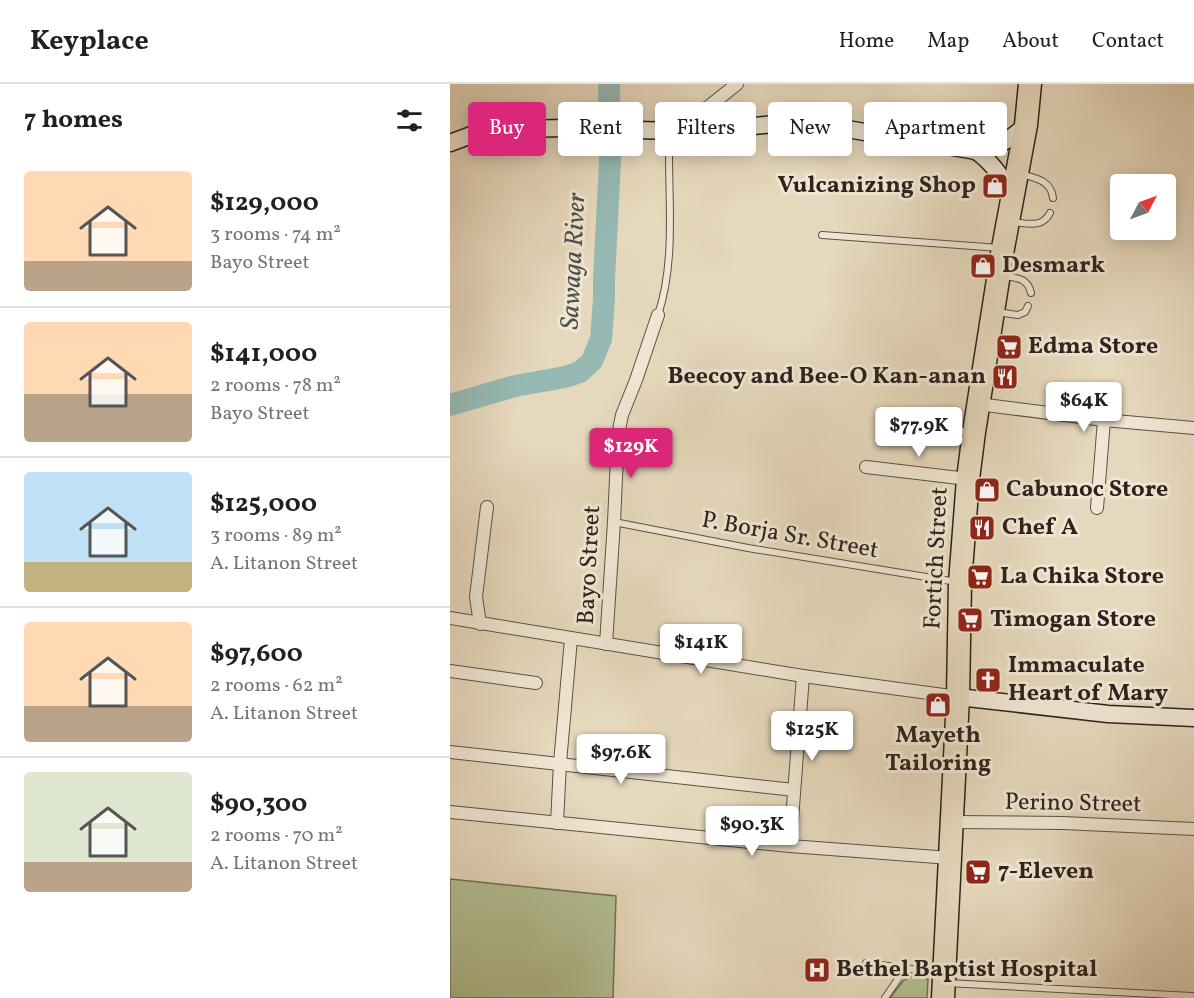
<!DOCTYPE html>
<html lang="en">
<head>
<meta charset="utf-8">
<style>
	:root { --surface:#fff; --page:#f2f2f2; --text:#202124; --muted:#757577; --line:#e0e0e0; --accent:#db2777 }
	body { margin:0; font-family:Vollkorn,serif; background:var(--page); color:var(--text); height:100vh; display:flex; flex-direction:column; font-size:22px; white-space:nowrap }
	* { box-sizing:border-box; margin:0 }
	p { font-size:20px; color:var(--muted) }
	.icon { flex:none; width:33px; height:33px; fill:none; stroke:currentColor; stroke-width:2; stroke-linecap:round; stroke-linejoin:round }
	.map { position:relative; flex:1; overflow:hidden }
	.drawer { display:flex; flex-direction:column; background:var(--surface); width:450px }
	.drawer>* { flex:none }
	.top-card { position:absolute; left:18px; top:18px; width:570px; height:54px; display:flex; gap:12px }
	.needle { width:39px; rotate:49deg }
	.controls { position:absolute; left:660px; top:90px; display:grid; gap:12px }
	.controls a { display:grid; place-items:center; width:66px; height:66px; border-radius:6px; background:var(--surface); box-shadow:0 3px 15px #0003; font-size:30px }
	.price { position:absolute; translate:-50% -51px; padding:0 14px; border-radius:6px; background:#fff; color:#222; font-size:20px; line-height:39px; filter:drop-shadow(0 2px 3px #0008) }
	.price::after { content:''; position:absolute; left:50%; top:36px; width:18px; height:14px; margin-left:-9px; background:inherit; clip-path:polygon(0 0,100% 0,50% 100%) }
	.price.active { background:var(--accent); color:#fff }
	ul { padding:0; list-style:none }
	li { display:flex; align-items:center; gap:18px; height:150px; padding:0 24px }
	li+li { border-top:2px solid var(--line) }
	li span { display:grid; place-items:center; flex:none; width:168px; height:120px; border-radius:6px; color:#555 }
	li>.icon { margin-inline-start:auto }
	span .icon { width:72px; height:72px; fill:#fffc; stroke-width:1 }
	li b { font-size:26px }
	h2 { display:flex; justify-content:space-between; align-items:center; height:72px; padding:0 24px; font-size:26px }
	.tag { padding:0 21px; border-radius:6px; background:var(--surface); box-shadow:0 3px 15px #0003; font-size:21px; line-height:54px }
	.tag.active { background:var(--accent); color:#fff }
	header { display:flex; align-items:center; gap:36px; box-sizing:border-box; height:84px; padding:0 30px; background:var(--surface); border-bottom:2px solid var(--line) }
	header strong { font-size:28px }
	nav { display:flex; gap:33px; margin-inline-start:auto; font-size:21px }
	main { display:flex; flex:1; min-height:0 }
	.map>svg:first-child { display:block }
	.green { fill:#b3bf92; stroke:#717057; stroke-width:1.5 }
	.lines { fill:none; stroke-linecap:round; stroke-linejoin:round }
	.river { stroke:#96b9b3; stroke-width:22 }
	.lane-casing { stroke:#5d5044; stroke-width:8 }
	.street-casing { stroke:#5d5044; stroke-width:14 }
	.secondary-casing { stroke:#2f221c; stroke-width:19 }
	.highway-casing { stroke:#2f221c; stroke-width:25 }
	.lane { stroke:#efe6d3; stroke-width:6 }
	.street { stroke:#efe6d3; stroke-width:12 }
	.secondary { stroke:#efe6d3; stroke-width:16 }
	.highway { stroke:#e6d8bc; stroke-width:22 }
	.labels { text-anchor:middle; dominant-baseline:central; stroke-width:6; stroke-linejoin:round; paint-order:stroke }
	.poi-label { font-size:24px; font-weight:bold; fill:#2f221c; stroke:#efe6d3; text-anchor:start }
	.street-label { font-size:24px; fill:#2f221c; stroke:#efe6d3 }
	.water-label { font-size:26px; font-style:italic; fill:#4e4f49; stroke:#efe6d3 }
</style>
</head>
<body>
<header>
<strong>Keyplace</strong>
<nav><a>Home</a><a>Map</a><a>About</a><a>Contact</a></nav>
</header>
<main>
<section class="drawer">
<h2>7 homes<svg class="icon" aria-label="filters" viewBox="0 0 24 24"><path d="M4 7h16M4 17h16"/><circle cx="9" cy="7" r="2"/><circle cx="15" cy="17" r="2"/></svg></h2>
<ul>
<li><span style="background:linear-gradient(#ffd9b3 75%,#b9a48a 0)"><svg class="icon" aria-label="home" viewBox="0 0 24 24"><path d="M3 11l9-7 9 7M6 9v11h12V9"/></svg></span><div><b>$129,000</b><p>3 rooms · 74 m²</p><p>Bayo Street</p></div></li>
<li><span style="background:linear-gradient(#ffd9b3 60%,#b9a48a 0)"><svg class="icon" aria-label="home" viewBox="0 0 24 24"><path d="M3 11l9-7 9 7M6 9v11h12V9"/></svg></span><div><b>$141,000</b><p>2 rooms · 78 m²</p><p>Bayo Street</p></div></li>
<li><span style="background:linear-gradient(#bfe0f5 75%,#c2b280 0)"><svg class="icon" aria-label="home" viewBox="0 0 24 24"><path d="M3 11l9-7 9 7M6 9v11h12V9"/></svg></span><div><b>$125,000</b><p>3 rooms · 89 m²</p><p>A. Litanon Street</p></div></li>
<li><span style="background:linear-gradient(#ffd9b3 70%,#b9a48a 0)"><svg class="icon" aria-label="home" viewBox="0 0 24 24"><path d="M3 11l9-7 9 7M6 9v11h12V9"/></svg></span><div><b>$97,600</b><p>2 rooms · 62 m²</p><p>A. Litanon Street</p></div></li>
<li><span style="background:linear-gradient(#dfe7d0 75%,#b9a48a 0)"><svg class="icon" aria-label="home" viewBox="0 0 24 24"><path d="M3 11l9-7 9 7M6 9v11h12V9"/></svg></span><div><b>$90,300</b><p>2 rooms · 70 m²</p><p>A. Litanon Street</p></div></li>
</ul>
</section>
<div class="map">
<svg width="744" height="914" viewBox="0 0 744 914">
	<rect width="100%" height="100%" fill="#e6d8bc"/>
	<filter id="stains"><feTurbulence type="fractalNoise" baseFrequency=".00333" numOctaves="4"/><feColorMatrix values="0 0 0 0 .2 0 0 0 0 .09 0 0 0 0 .02 0 0 0 .5 -.17"/></filter>
	<radialGradient id="worn" r=".72"><stop offset=".6" stop-color="#630" stop-opacity="0"/><stop offset="1" stop-color="#630" stop-opacity=".3"/></radialGradient>
	<g class="green">
		<polygon points="0,795 166,812 163,914 0,914"/>
		<polygon points="464,892 478,895 477,914 440,914 454,896"/>
	</g>
	<g class="lines">
		<polyline class="river" points="0,321 65,302 115,293 130,288 142,277 151,255 154,215 154,196 160,77 159,0"/>
		<defs>
			<g id="lane">
				<path d="M570 90C585 94 601 96 603 114"/>
				<path d="M562 138C576 139 592 145 600 129"/>
				<polyline points="372,151 550,164"/>
				<path d="M554 192C567 194 578 194 581 209"/>
				<polyline points="547,228 568,231 575,228 578,222"/>
				<path d="M208 231C225 180 219 123 219 69"/>
				<polyline points="480,343 520,348"/>
				<polyline points="164,438 298,464 507,498"/>
				<polyline points="416,879 490,889"/>
				<polyline points="497,899 742,912"/>
				<polyline points="435,914 455,885"/>
			</g>
			<g id="street">
				<polyline points="225,47 258,23 287,0"/>
				<polyline points="528,320 654,336 744,344"/>
				<polyline points="416,383 518,395"/>
				<polyline points="647,424 654,336"/>
				<polyline points="0,534 353,592 508,613"/>
				<polyline points="30,540 26,513 37,423"/>
				<polyline points="156,560 164,438 168,351 172,331 186,296 208,231"/>
				<polyline points="0,587 86,599"/>
				<polyline points="0,668 344,706"/>
				<polyline points="0,728 340,762 500,774"/>
				<polyline points="502,738 613,739 744,745"/>
				<polyline points="107,739 110,679 121,555"/>
				<polyline points="340,762 353,592"/>
			</g>
			<g id="secondary">
				<path d="M0 59 24 50 59 45 118 44 224 47 263 46 324 40 362 39 526 67C546 64 561 56 576 41"/>
				<path d="M526 67C543 79 554 95 562 114"/>
				<polyline points="508,613 658,630 744,634"/>
			</g>
			<polyline id="highway" points="493,914 508,613 510,499 518,395 524,348 553,164 576,41 580,0"/>
		</defs>
		<use href="#lane" class="lane-casing"/>
		<use href="#street" class="street-casing"/>
		<use href="#secondary" class="secondary-casing"/>
		<use href="#highway" class="highway-casing"/>
		<use href="#lane" class="lane"/>
		<use href="#street" class="street"/>
		<use href="#secondary" class="secondary"/>
		<use href="#highway" class="highway"/>
	</g>
	<defs>
		<symbol id="shop-square" viewBox="-11 -11 22 22"><rect x="-9" y="-9" width="18" height="18" rx="4" fill="#8f2418" stroke="#efe6d3"/><path d="M-5-2.5h2.3a2.7 3.5 0 0 1 5.4 0H5L5.5 6h-11ZM-1.5-2.5h3a1.5 2.3 0 0 0-3 0Z" fill="#fff"/></symbol>
		<symbol id="supermarket-square" viewBox="-11 -11 22 22"><rect x="-9" y="-9" width="18" height="18" rx="4" fill="#8f2418" stroke="#efe6d3"/><path d="M-6-5.5h2.5l.6 2H6L4.5 2H-2.5L-4.4-4H-6ZM-1.5 3.2a1.3 1.3 0 1 0 .1 0ZM3 3.2a1.3 1.3 0 1 0 .1 0Z" fill="#fff"/></symbol>
		<symbol id="restaurant-square" viewBox="-11 -11 22 22"><rect x="-9" y="-9" width="18" height="18" rx="4" fill="#8f2418" stroke="#efe6d3"/><path d="M-5-6h1v4h1v-4h1v4h1v-4h1v5L-1.5 .5V6h-2V.5L-5-1ZM5-6V6H3V1.5H1.5Q1.5-4 5-6Z" fill="#fff"/></symbol>
		<symbol id="church-square" viewBox="-11 -11 22 22"><rect x="-9" y="-9" width="18" height="18" rx="4" fill="#8f2418" stroke="#efe6d3"/><path d="M-1.2-6h2.4v3.5h3.3v2.4h-3.3V6h-2.4V-.1h-3.3v-2.4h3.3Z" fill="#fff"/></symbol>
		<symbol id="hospital-square" viewBox="-11 -11 22 22"><rect x="-9" y="-9" width="18" height="18" rx="4" fill="#8f2418" stroke="#efe6d3"/><path d="M-5-5h3v3.5h4V-5h3V5h-3V1.5h-4V5h-3Z" fill="#fff"/></symbol>
	</defs>
	<g fill-rule="evenodd">
		<use href="#shop-square" x="530" y="87" width="30" height="30"/>
		<use href="#shop-square" x="518" y="167" width="30" height="30"/>
		<use href="#supermarket-square" x="544" y="248" width="30" height="30"/>
		<use href="#restaurant-square" x="540" y="278" width="30" height="30"/>
		<use href="#shop-square" x="522" y="391" width="30" height="30"/>
		<use href="#restaurant-square" x="517" y="429" width="30" height="30"/>
		<use href="#supermarket-square" x="515" y="478" width="30" height="30"/>
		<use href="#supermarket-square" x="505" y="521" width="30" height="30"/>
		<use href="#church-square" x="523" y="581" width="30" height="30"/>
		<use href="#shop-square" x="473" y="606" width="30" height="30"/>
		<use href="#supermarket-square" x="513" y="773" width="30" height="30"/>
		<use href="#hospital-square" x="352" y="871" width="30" height="30"/>
	</g>
	<g class="labels">
		<g class="poi-label">
			<text x="526" y="102" text-anchor="end">Vulcanizing Shop</text>
			<text x="552" y="182">Desmark</text>
			<text x="578" y="263">Edma Store</text>
			<text x="536" y="293" text-anchor="end">Beecoy and Bee-O Kan-anan</text>
			<text x="556" y="406">Cabunoc Store</text>
			<text x="552" y="444">Chef A</text>
			<text x="550" y="493">La Chika Store</text>
			<text x="540" y="536">Timogan Store</text>
			<text x="558" y="582">Immaculate<tspan x="558" dy="28">Heart of Mary</tspan></text>
			<text x="488" y="652" text-anchor="middle">Mayeth<tspan x="488" dy="28">Tailoring</tspan></text>
			<text x="548" y="788">7-Eleven</text>
			<text x="386" y="886">Bethel Baptist Hospital</text>
		</g>
		<g class="street-label">
			<text transform="translate(340 452) rotate(10)">P. Borja Sr. Street</text>
			<text transform="translate(487 474) rotate(-87)">Fortich Street</text>
			<text transform="translate(140 481) rotate(-87)">Bayo Street</text>
			<text transform="translate(623 720) rotate(1)">Perino Street</text>
		</g>
		<g class="water-label">
			<text transform="translate(124 177) rotate(-87)">Sawaga River</text>
		</g>
	</g>
	<rect width="100%" height="100%" filter="url(#stains)"/>
	<rect width="100%" height="100%" fill="url(#worn)"/>
</svg>
<div class="controls">
<a><svg class="needle" viewBox="-14 -14 28 28"><path d="M0-13l5 13h-10z" fill="#e53935"/><path d="M0 13l5-13h-10z" fill="#757577"/></svg></a>
</div>
<b class="price" style="left:634px;top:349px">$64K</b>
<b class="price" style="left:469px;top:374px">$77.9K</b>
<b class="price active" style="left:181px;top:395px">$129K</b>
<b class="price" style="left:251px;top:591px">$141K</b>
<b class="price" style="left:362px;top:678px">$125K</b>
<b class="price" style="left:171px;top:701px">$97.6K</b>
<b class="price" style="left:302px;top:773px">$90.3K</b>
<div class="top-card">
<a class="tag active">Buy</a>
<a class="tag">Rent</a>
<a class="tag">Filters</a>
<a class="tag">New</a>
<a class="tag">Apartment</a>
</div>
</div>
</main>
</body>
</html>
